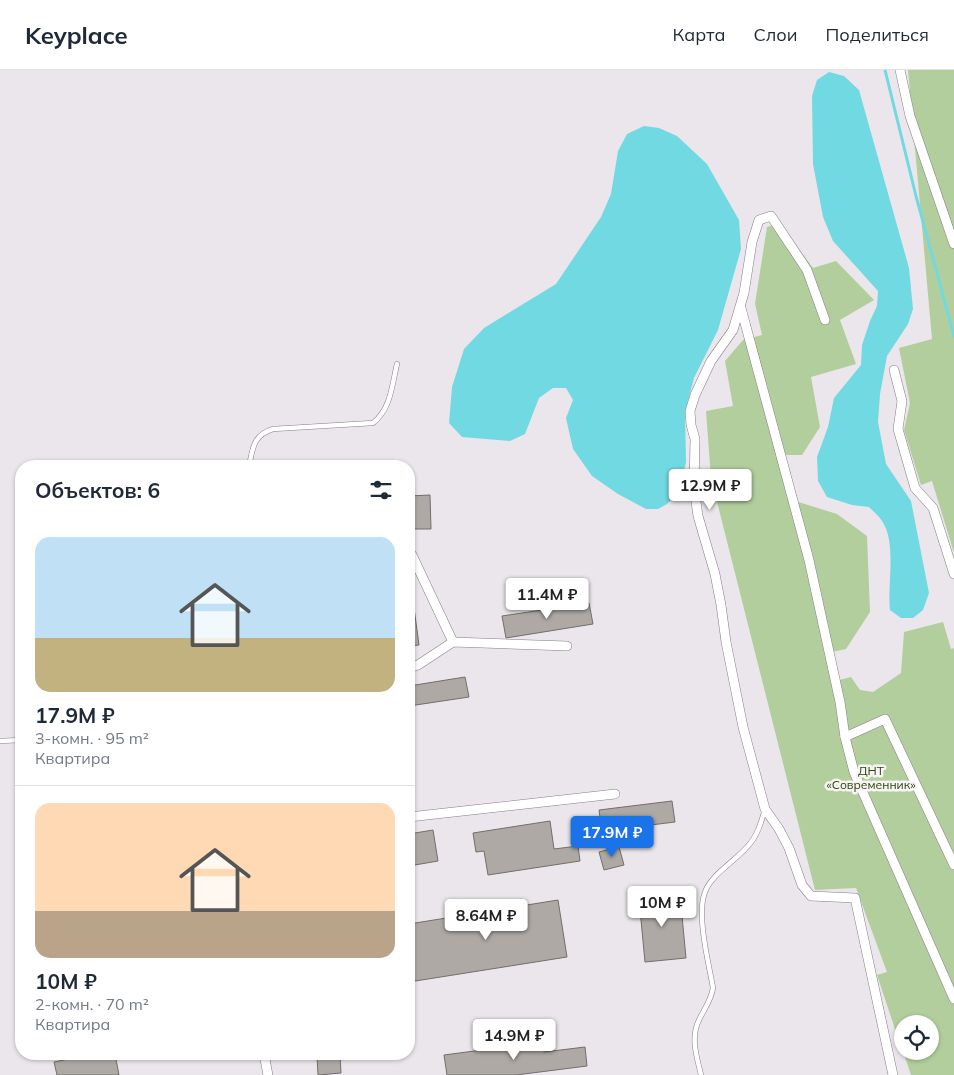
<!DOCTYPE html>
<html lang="ru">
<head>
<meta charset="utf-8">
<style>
	:root { --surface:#fff; --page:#f2f2f3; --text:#1f2937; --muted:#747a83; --line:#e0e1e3; --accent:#1a73e8 }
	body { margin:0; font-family:Mulish,sans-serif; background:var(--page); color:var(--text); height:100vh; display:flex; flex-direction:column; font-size:19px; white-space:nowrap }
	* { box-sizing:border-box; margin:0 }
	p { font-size:16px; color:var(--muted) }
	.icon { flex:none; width:28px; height:28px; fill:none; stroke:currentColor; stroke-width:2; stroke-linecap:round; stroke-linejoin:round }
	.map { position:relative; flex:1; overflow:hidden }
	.panel { position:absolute; left:15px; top:390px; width:400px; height:600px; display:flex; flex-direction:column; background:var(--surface); border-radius:20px; box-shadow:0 1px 4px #0004 }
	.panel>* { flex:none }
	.controls { position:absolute; left:894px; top:945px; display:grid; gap:10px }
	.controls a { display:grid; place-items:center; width:45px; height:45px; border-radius:50%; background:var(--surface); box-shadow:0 1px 4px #0004; font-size:25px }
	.price { position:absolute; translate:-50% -42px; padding:0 11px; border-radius:5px; background:#fff; color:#222; font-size:16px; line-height:32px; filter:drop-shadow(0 1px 2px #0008) }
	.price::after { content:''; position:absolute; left:50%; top:30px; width:15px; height:11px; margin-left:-8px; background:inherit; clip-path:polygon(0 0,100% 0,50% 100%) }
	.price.active { background:var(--accent); color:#fff }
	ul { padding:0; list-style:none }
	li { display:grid; align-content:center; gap:10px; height:265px; padding:0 20px }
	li+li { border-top:1px solid var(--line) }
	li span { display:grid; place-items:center; height:155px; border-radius:15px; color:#555 }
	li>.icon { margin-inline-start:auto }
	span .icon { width:90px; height:90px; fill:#fffc; stroke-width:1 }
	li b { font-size:21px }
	h2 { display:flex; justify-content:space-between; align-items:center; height:60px; padding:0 20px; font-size:21px }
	header { display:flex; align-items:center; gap:30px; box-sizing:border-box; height:70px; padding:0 25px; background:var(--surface); border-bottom:1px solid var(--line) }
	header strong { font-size:24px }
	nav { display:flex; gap:28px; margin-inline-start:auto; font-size:18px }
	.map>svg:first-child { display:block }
	.green { fill:#b2ce9c }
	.water { fill:#71d9e2 }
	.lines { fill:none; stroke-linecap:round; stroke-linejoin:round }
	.stream { stroke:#71d9e2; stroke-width:3 }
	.building { fill:#aea9a5; stroke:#736e6a }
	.service-casing { stroke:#847f84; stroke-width:5.5 }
	.minor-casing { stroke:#847f84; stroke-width:10 }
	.service { stroke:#fff; stroke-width:4.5 }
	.minor { stroke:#fff; stroke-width:9 }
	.labels { text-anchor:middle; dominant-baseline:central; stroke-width:5; stroke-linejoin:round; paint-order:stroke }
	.park-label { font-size:12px; fill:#284700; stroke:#f7f3f8 }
</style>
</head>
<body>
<header>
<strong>Keyplace</strong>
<nav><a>Карта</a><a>Слои</a><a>Поделиться</a></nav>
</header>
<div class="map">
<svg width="954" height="1005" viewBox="0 0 954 1005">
	<rect width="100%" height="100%" fill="#eae6eb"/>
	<g class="green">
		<polygon points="908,0 954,0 954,483 932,411 921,415 904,360 910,333 899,278 932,269"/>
		<polygon points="780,153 813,198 836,191 874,230 840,250 856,294 811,307 820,357 802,385 784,385 795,431 837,444 867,466 870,542 846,579 827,583 832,612 851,607 860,620 873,622 901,603 904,562 943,552 951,579 954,578 954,1005 911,1005 903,981 930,981 930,954 902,954 902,980 877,905 887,902 856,818 815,820 711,408 706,341 733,336 725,291 743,270 762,265 755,234 767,157"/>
	</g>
	<g class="water">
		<path d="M829 2 844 6 859 20 909 198 913 239 908 254 887 286 880 324 878 352 886 394 911 431 929 523 923 540 913 548H901L890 540C887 514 897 473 882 451 879 446 873 441 869 437L852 435 827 427 818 411 817 387 828 357 834 328 861 295 862 275 870 251 877 236 878 221 833 171 823 147 813 94 812 26 817 10Z"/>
		<polygon points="644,56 659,58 677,66 707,94 739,150 741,179 718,260 694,308 685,342 686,392 680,421 667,434 658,439 646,439 618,424 592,406 573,379 566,348 573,330 566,318 553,318 539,328 525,364 510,371 462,367 449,353 452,317 464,279 484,258 556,214 601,147 611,124 618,81 627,64"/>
	</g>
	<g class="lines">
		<polyline class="stream" points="885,0 916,126 954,266"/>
	</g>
	<g class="building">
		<polygon points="430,425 431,459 409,459 409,426"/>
		<polygon points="589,533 593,554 506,568 502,546"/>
		<polygon points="409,538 414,538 419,575 409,576"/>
		<polygon points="465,607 469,627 409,636 409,616"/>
		<polygon points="672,731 675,752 602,761 599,740"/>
		<polygon points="550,751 554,779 578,776 580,791 488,805 484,781 476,782 473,763"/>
		<polygon points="433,760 438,791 409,796 409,764"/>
		<polygon points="619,777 624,795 604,800 599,782"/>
		<polygon points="680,825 686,888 645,892 639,829"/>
		<polygon points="558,830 567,887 409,912 409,854"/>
		<polygon points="543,972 544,982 585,977 587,996 516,1005 447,1005 444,985"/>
		<polygon points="91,984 115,984 119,1005 57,1005 54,992"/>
		<polygon points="340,985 341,1003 318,1005 317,987"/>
	</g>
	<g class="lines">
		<defs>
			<g id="service">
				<path d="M249 396C253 378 253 365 273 359L373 353C391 339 392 315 397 294"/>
				<polyline points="0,671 21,670"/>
				<path d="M701 1005C697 987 690 968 699 950 704 939 711 931 713 918 709 894 696 845 705 822 711 805 735 791 747 777 757 767 761 753 765 739"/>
			</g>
			<g id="minor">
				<polyline points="900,0 910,46 954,174"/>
				<polyline points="741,238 809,490 840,632 845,667 854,702 954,929"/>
				<polyline points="825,250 807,200 771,146 759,150 752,172 744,223 733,260 711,291 695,325 690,341 691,355 695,369 694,417 698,446 715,504 721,535 726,572 743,657 765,739 779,759 789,778 802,815 811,826 855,828 893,1005"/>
				<polyline points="894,300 902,331 898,359 915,418 933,438 954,504"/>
				<polyline points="409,484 412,485 453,572"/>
				<polyline points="409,598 418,595 453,572 567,576"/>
				<polyline points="845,667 885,649 954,795"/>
				<polyline points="409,747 615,724"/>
				<polyline points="264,984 268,1005"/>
			</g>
		</defs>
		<use href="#service" class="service-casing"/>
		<use href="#minor" class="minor-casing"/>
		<use href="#service" class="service"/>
		<use href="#minor" class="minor"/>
	</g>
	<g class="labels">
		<g class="park-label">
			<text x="871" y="700">ДНТ<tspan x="871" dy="14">«Современник»</tspan></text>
		</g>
	</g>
</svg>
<div class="controls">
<a><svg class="icon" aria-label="locate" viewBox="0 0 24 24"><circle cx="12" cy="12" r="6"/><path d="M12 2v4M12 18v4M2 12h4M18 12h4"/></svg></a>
</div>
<b class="price" style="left:710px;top:441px">12.9M ₽</b>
<b class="price" style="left:547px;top:550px">11.4M ₽</b>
<b class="price active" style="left:612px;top:788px">17.9M ₽</b>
<b class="price" style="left:662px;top:858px">10M ₽</b>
<b class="price" style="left:486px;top:871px">8.64M ₽</b>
<b class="price" style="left:514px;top:991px">14.9M ₽</b>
<section class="panel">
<h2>Объектов: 6<svg class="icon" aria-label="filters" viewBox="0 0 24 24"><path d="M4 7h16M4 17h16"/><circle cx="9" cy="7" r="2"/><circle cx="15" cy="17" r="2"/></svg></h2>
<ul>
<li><span style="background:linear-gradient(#bfe0f5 65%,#c2b280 0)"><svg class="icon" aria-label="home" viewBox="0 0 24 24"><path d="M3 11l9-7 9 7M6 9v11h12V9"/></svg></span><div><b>17.9M ₽</b><p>3-комн. · 95 m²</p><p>Квартира</p></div></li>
<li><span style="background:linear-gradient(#ffd9b3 70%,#b9a48a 0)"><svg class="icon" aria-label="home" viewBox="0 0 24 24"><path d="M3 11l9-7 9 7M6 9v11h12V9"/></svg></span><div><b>10M ₽</b><p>2-комн. · 70 m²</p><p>Квартира</p></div></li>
</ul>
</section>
</div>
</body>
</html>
